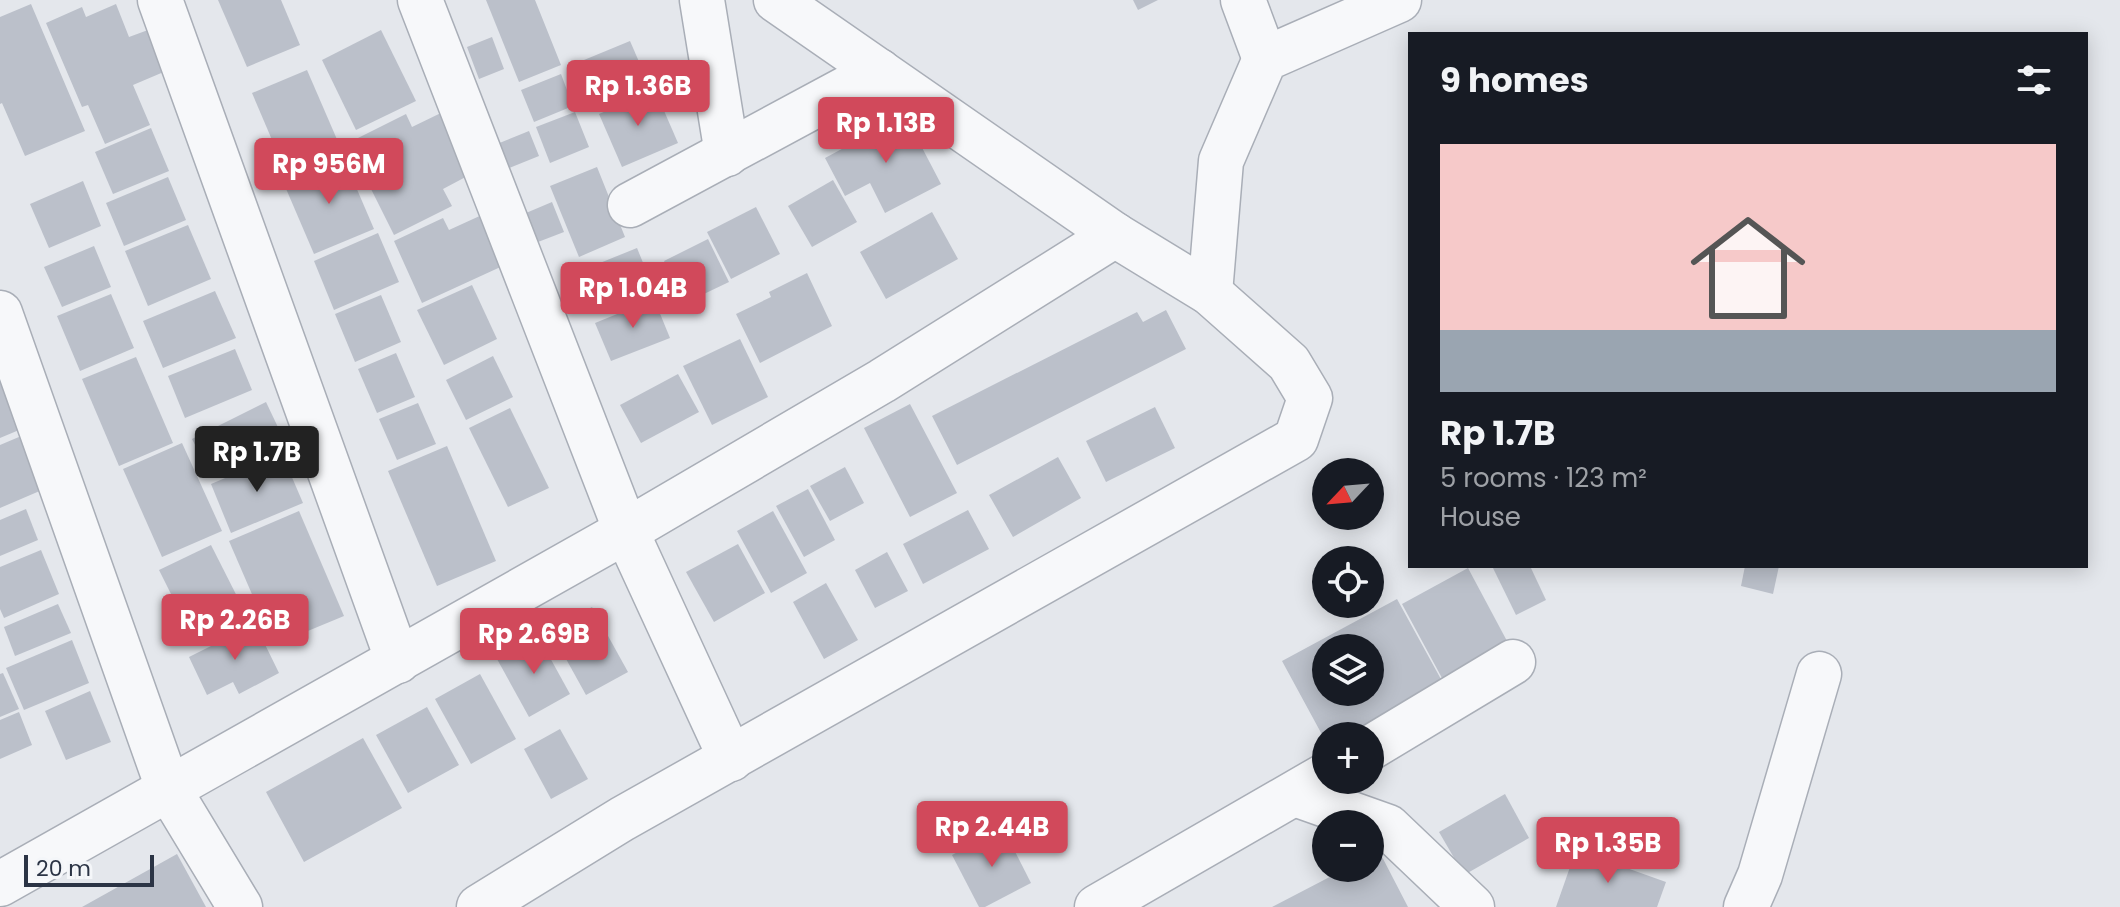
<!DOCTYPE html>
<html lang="en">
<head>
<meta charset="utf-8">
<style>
	:root { --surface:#171b24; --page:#20242c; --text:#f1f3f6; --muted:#9ea1a6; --line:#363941; --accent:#d1495b }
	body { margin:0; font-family:Poppins,sans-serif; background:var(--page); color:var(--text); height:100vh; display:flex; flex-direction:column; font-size:30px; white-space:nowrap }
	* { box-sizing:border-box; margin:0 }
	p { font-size:26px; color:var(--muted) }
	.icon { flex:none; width:44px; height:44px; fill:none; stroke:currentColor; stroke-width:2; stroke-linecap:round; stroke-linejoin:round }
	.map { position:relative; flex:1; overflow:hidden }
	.sheet { position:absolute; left:1408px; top:32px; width:680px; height:536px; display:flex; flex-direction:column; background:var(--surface); border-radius:0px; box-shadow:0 4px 20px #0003 }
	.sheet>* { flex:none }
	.needle { width:52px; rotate:244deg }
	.tools { position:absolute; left:1312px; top:458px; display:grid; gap:16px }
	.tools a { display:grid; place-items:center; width:72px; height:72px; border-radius:50%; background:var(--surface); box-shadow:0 4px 20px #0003; font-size:40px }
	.scale { position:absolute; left:24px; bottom:20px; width:130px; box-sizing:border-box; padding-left:8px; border:4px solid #2b3445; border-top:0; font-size:22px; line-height:28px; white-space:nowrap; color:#2b3445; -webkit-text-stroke:6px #f4f6f9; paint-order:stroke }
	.price { position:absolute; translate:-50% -68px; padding:0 18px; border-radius:8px; background:var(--accent); color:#fff; font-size:26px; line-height:52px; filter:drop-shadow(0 2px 4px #0008) }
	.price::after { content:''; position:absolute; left:50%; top:48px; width:24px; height:18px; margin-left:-12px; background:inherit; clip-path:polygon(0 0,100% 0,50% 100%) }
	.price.selected { background:#222; color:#fff }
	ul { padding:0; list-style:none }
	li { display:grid; align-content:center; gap:16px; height:424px; padding:0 32px }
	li+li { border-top:2px solid var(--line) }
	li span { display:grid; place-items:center; height:248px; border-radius:0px; color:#555 }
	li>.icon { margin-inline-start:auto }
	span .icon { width:144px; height:144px; fill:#fffc; stroke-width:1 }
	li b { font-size:34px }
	h2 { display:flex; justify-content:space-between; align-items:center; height:96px; padding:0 32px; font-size:34px }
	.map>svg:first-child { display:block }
	.building { fill:#bbc0ca; fill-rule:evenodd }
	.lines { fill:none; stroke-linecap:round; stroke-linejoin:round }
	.minor-casing { stroke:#a9aeb7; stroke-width:47 }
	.minor { stroke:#f7f8fa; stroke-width:44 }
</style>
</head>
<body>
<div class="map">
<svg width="2120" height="907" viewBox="0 0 2120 907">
	<rect width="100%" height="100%" fill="#e4e7ec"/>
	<g class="building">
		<polygon points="218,0 281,0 300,45 247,67"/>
		<polygon points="486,0 535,0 561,65 519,82"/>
		<polygon points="1133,0 1158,0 1138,10"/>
		<polygon points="31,4 85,131 25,156 2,103 0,104 0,17"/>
		<polygon points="116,4 129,37 148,30 166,71 133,85 150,125 105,144 88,105 82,107 46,23 82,7 86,17"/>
		<polygon points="381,30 416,101 356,130 322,60"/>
		<polygon points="492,37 504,69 479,79 467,47"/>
		<polygon points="630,41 650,87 604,107 584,60"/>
		<polygon points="307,70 342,151 287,175 252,93"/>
		<polygon points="561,74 573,106 534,122 521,90"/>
		<polygon points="655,90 678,143 622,167 599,114"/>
		<polygon points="445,111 475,172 443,189 452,206 394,235 348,143 406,114 412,127"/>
		<polygon points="575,112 589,147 550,163 536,127"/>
		<polygon points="905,115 941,184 885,213 870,183 845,196 825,158"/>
		<polygon points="151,128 169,171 113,194 95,152"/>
		<polygon points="529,131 539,156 507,169 497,144"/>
		<polygon points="344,159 374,229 314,254 284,184"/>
		<polygon points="597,167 625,237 579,257 550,186"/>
		<polygon points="168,177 186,220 124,246 106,203"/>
		<polygon points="833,180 857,222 812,247 788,206"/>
		<polygon points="83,181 101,226 49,248 30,204"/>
		<polygon points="552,202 564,232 538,242 526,213"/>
		<polygon points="756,207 780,254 731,279 707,232"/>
		<polygon points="932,212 958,259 886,299 860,252"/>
		<polygon points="484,214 507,264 422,303 394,241 443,218 449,230"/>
		<polygon points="188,225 211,279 148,306 125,251"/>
		<polygon points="378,233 399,282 334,310 314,261"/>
		<polygon points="708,239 729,282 685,303 664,261"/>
		<polygon points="94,246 111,287 62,307 44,267"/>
		<polygon points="637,248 655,292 602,314 585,269"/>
		<polygon points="807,273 832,326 760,363 736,314 771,297 769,292"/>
		<polygon points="472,285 497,339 444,365 417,310"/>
		<polygon points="215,291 236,338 163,368 143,321"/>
		<polygon points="111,294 134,348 80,371 57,316"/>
		<polygon points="381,295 401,342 355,362 335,314"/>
		<polygon points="654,299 670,338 611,361 595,323"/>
		<polygon points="1166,310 1186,349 957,465 932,416 1137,312 1143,322"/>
		<polygon points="740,339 768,397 712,425 683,366"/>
		<polygon points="235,349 252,390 185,418 168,376"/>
		<polygon points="396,353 415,397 377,413 358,369"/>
		<polygon points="493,356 513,397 466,420 446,380"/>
		<polygon points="136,357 173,443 119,466 82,379"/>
		<polygon points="678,374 699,412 641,443 620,405"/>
		<polygon points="10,377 31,425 0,438 0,381"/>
		<polygon points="266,402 285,442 212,478 192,439"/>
		<polygon points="418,403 436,444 397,460 379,419"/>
		<polygon points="910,404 957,493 910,517 864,428"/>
		<polygon points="1155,407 1175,448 1106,482 1086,441"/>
		<polygon points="510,408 549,488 508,507 469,428"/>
		<polygon points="26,434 49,487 0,508 0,445"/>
		<polygon points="182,443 222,531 162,557 123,469"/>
		<polygon points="447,446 496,561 437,586 388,471"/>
		<polygon points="282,454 303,503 231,533 211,484"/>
		<polygon points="1058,457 1081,498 1013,537 989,495"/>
		<polygon points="845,467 864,503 830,521 810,486"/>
		<polygon points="808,489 835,540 804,557 776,506"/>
		<polygon points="26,509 38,540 0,556 0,520"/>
		<polygon points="968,510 989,549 923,584 903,544"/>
		<polygon points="299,511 344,616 274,645 229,541"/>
		<polygon points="773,511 807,573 771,593 737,531"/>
		<polygon points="738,544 765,593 714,622 686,572"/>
		<polygon points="211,545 249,620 197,646 159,570"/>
		<polygon points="41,550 59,594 4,618 0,609 0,567"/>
		<polygon points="887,552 908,591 875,608 855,570"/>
		<polygon points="1492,566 1530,566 1546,600 1516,615"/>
		<polygon points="1745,566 1779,566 1773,594 1741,586"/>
		<polygon points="1468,568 1515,656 1449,691 1402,604"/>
		<polygon points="826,583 858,640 824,659 793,602"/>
		<path d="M1397 599 1448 692 1367 736H1326V742L1282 661ZM1326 648H1370V692H1326Z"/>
		<polygon points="58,604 71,633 15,656 4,627"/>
		<polygon points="592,607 628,672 586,695 550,630"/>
		<polygon points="255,624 279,673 239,694 233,682 207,695 189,657"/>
		<polygon points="538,636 570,694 529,717 497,659"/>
		<polygon points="72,640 89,683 24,710 6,668"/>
		<polygon points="3,673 19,709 0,717 0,674"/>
		<polygon points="480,674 516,739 471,764 435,699"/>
		<polygon points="90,691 111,742 66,760 45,711"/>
		<polygon points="427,707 459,765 408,793 376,735"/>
		<polygon points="19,712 32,745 0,759 0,720"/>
		<polygon points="560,729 588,779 551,799 524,749"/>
		<polygon points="363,738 402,808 304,862 266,792"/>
		<polygon points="1505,794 1529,838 1464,875 1439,832"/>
		<polygon points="1003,828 1031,883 985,907 979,907 952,855"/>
		<polygon points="1576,850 1666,882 1657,907 1556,907"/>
		<polygon points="1379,851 1408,907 1272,907 1347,868 1370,868 1370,856"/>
		<polygon points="177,854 206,907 82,907"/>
	</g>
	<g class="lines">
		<defs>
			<g id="minor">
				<polyline points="160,0 398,661"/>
				<polyline points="420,0 626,531 731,759"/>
				<polyline points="702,0 727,154"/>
				<polyline points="1243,0 1265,59"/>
				<polyline points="630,205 879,71"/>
				<polyline points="1210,293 1221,161 1265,59 1399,0"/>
				<polyline points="0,313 168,788 240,907"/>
				<polyline points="1370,748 1513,662"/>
				<polyline points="1295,794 1388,827 1472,907"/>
				<polyline points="0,884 626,531 882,381 1115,235"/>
				<polyline points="479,907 622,819 1296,439 1310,398 1289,363 1210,293 1115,235 776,0"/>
				<polyline points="1097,907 1326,775"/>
				<polyline points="1746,907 1760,875 1819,674"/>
			</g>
		</defs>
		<use href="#minor" class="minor-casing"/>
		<use href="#minor" class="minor"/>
	</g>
</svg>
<div class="tools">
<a><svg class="needle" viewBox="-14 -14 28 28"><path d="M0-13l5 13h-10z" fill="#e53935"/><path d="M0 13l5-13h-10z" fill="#9ea1a6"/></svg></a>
<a><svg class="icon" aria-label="locate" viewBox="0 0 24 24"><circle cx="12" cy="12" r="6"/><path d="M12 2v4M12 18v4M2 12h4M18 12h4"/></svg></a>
<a><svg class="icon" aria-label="layers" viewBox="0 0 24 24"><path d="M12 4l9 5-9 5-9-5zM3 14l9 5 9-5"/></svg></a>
<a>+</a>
<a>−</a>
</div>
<div class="scale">20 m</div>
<b class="price" style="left:638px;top:128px">Rp 1.36B</b>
<b class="price" style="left:886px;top:165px">Rp 1.13B</b>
<b class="price" style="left:329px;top:206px">Rp 956M</b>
<b class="price" style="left:633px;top:330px">Rp 1.04B</b>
<b class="price selected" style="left:257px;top:494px">Rp 1.7B</b>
<b class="price" style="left:235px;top:662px">Rp 2.26B</b>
<b class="price" style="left:534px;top:676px">Rp 2.69B</b>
<b class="price" style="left:992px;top:869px">Rp 2.44B</b>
<b class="price" style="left:1608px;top:885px">Rp 1.35B</b>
<section class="sheet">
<h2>9 homes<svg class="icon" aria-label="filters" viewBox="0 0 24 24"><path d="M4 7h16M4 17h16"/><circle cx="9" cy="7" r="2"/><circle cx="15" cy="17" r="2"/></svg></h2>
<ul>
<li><span style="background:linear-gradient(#f6c9c9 75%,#9aa5b1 0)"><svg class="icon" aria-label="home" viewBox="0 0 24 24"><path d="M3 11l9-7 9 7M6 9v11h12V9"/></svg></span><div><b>Rp 1.7B</b><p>5 rooms · 123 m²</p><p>House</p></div></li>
</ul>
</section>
</div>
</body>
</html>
